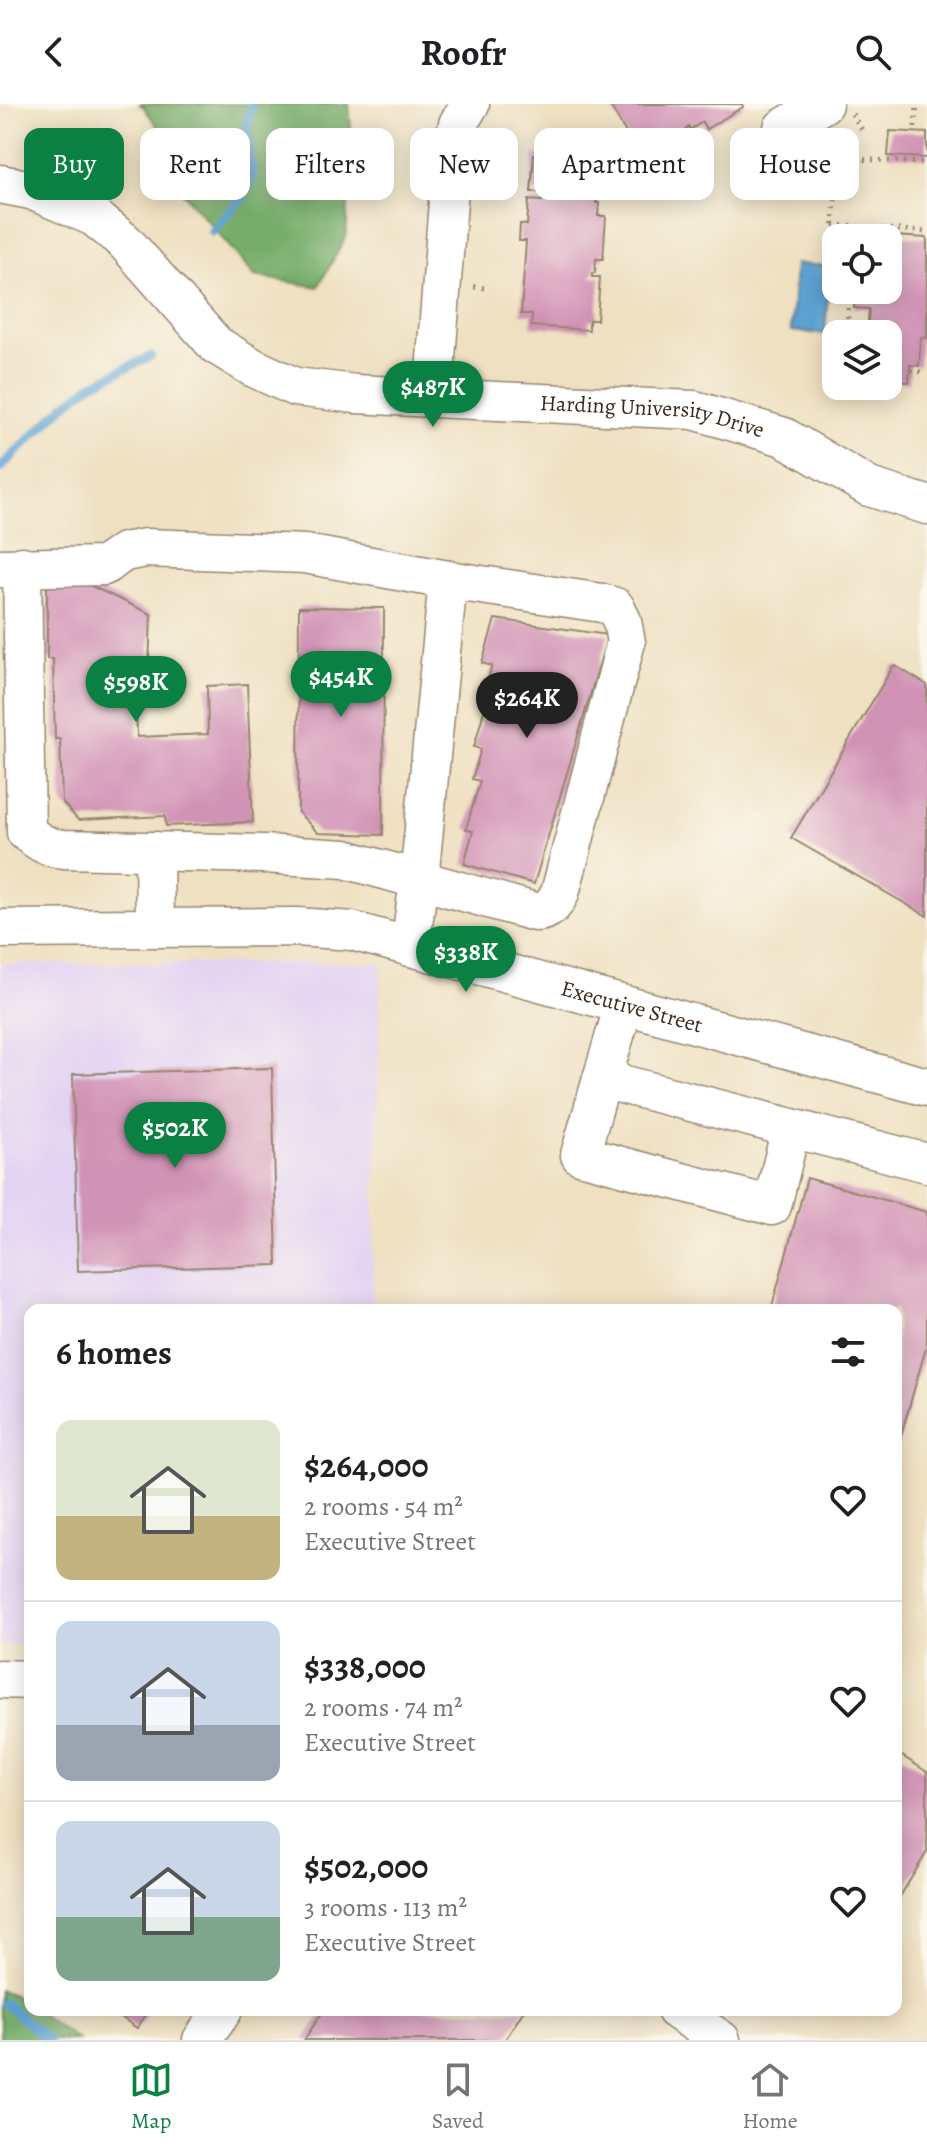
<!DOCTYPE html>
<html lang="en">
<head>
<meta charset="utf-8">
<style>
	:root { --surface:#fff; --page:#f2f2f2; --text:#202124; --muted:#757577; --line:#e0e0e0; --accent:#0b8043 }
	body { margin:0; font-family:Alegreya,serif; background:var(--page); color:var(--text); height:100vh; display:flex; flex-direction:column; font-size:30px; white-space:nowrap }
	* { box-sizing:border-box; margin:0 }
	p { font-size:26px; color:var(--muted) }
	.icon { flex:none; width:44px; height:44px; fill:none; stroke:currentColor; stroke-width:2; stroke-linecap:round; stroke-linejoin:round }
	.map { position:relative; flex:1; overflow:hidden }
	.drawer { position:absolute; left:24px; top:1200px; width:878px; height:712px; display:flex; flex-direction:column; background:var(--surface); border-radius:16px; box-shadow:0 4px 20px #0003 }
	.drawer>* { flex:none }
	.guide { position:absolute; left:24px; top:24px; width:880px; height:72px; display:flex; gap:16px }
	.controls { position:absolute; left:822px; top:120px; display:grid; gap:16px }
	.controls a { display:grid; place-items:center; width:80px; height:80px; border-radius:16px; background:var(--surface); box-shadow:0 4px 20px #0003; font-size:40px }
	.price { position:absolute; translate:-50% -68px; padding:0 18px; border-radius:28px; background:var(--accent); color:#fff; font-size:26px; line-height:52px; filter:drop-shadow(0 2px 4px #0008) }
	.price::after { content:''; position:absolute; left:50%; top:48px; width:24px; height:18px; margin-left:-12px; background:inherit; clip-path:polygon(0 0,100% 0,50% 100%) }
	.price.selected { background:#222; color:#fff }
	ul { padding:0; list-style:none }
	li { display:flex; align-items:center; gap:24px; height:200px; padding:0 32px }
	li+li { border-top:2px solid var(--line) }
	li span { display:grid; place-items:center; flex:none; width:224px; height:160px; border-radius:16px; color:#555 }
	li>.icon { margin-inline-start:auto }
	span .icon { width:96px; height:96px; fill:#fffc; stroke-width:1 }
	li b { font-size:34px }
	h2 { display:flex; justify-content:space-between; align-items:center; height:96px; padding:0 32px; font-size:34px }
	.tag { padding:0 28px; border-radius:16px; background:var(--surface); box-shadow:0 4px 20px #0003; font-size:28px; line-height:72px }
	.tag.selected { background:var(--accent); color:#fff }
	header { display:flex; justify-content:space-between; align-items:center; height:104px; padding:0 32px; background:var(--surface); font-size:36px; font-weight:600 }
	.tab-bar { display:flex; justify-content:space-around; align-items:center; height:112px; border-top:2px solid var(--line); background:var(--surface); font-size:22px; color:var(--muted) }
	.tab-bar a { display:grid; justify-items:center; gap:4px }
	.tab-bar .selected { color:var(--accent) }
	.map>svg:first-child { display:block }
	.built { fill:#e3d3f3 }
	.forest { fill:#77ad6a; stroke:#596c44; stroke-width:2 }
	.water { fill:#5ba1d1; stroke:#4b6678; stroke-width:2 }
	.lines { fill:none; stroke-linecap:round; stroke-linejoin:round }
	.stream { stroke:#5ba1d1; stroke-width:9 }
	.building { fill:#d193b5 }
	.minor-casing { stroke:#958570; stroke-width:41 }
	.path { stroke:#958570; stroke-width:5; stroke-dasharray:2 6; stroke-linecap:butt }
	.minor { stroke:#fff; stroke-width:38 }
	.labels { text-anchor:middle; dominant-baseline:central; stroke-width:6; stroke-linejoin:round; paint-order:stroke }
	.street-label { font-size:22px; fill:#3b2a1e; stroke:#fbf7ec }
</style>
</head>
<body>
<header><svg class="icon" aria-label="back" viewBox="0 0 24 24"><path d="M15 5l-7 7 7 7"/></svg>Roofr<svg class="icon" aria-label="search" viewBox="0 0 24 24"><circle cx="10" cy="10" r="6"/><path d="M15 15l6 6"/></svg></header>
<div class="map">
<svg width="927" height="1936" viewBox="0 0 927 1936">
	<rect width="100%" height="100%" fill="#fbf7ec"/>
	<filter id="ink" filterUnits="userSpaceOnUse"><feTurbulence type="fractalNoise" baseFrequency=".0125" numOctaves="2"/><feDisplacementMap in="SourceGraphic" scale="16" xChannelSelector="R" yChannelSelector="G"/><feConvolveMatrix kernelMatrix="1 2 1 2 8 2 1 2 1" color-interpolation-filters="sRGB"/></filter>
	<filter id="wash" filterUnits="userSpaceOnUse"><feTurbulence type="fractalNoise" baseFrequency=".006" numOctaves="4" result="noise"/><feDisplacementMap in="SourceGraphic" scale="32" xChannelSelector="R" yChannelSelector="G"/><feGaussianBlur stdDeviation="1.8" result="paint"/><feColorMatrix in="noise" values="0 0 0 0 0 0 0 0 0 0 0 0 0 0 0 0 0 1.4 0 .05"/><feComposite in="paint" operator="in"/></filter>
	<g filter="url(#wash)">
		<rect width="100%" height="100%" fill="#efe0c1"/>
		<polygon class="built" points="381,859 372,1206 30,1206 30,1542 0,1539 0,860"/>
		<g class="forest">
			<polygon points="138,0 349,0 352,39 346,133 318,183 255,172 175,79 167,36 143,2"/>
			<polygon points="0,1886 13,1891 30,1903 30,1906 35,1906 78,1936 0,1936"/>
		</g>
		<polygon class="water" points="795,160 830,162 825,230 791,227"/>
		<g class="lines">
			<g class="stream">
				<polyline points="212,127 243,93 252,73 246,23 252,0"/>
				<polyline points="0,364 65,301 91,281 151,252"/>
				<polyline points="4,1899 48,1936"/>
			</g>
		</g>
		<g id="blocks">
			<g class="building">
				<polygon points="616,0 742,0 743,3 706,25 702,18 690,26 689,23 686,25 690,32 653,54 649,47 640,53 611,3"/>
				<polygon points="890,27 927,29 927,54 888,52"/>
				<polygon points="546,39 600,43 600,52 608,53 605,95 597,95 596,99 599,99 598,112 606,112 603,155 596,155 595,169 592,169 592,173 600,173 597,216 589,216 589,226 531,222 532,210 521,210 526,137 519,137 520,120 527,121 529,96 542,97 542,88 531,88 534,50 545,51"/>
				<polygon points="859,130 927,134 927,234 921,233 919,262 910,261 909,278 888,277 888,230 867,230 869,205 854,204 855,186 888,186 888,134 859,134"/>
				<polygon points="89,481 151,510 148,592 136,593 137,633 208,630 207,582 247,580 253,718 166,722 165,712 78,716 62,698 60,635 55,635 53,555 47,555 47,482"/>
				<polygon points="299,503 384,504 383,731 318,729 298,708"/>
				<polygon points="495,515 608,531 534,780 464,760 473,727 466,725 480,677 472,675 481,645 474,643 487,596 482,594 492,562 482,559"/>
				<polygon points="894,561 927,581 927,812 791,734"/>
				<polygon points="272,964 277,1161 78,1167 73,970"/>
				<polygon points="807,1074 927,1108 927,1240 900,1335 896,1334 896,1206 771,1206"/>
				<polygon points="896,1648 927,1668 927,1748 896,1799"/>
				<polygon points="111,1906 149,1906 137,1924"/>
				<polygon points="324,1906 524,1906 505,1936 304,1936"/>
			</g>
		</g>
	</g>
	<g filter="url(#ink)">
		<use href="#blocks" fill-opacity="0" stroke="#958570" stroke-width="2"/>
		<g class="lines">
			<defs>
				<g id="minor">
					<polyline points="783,24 823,0"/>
					<path id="s1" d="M0 80 31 86 94 113 125 138 216 241 252 263 295 283 356 290 433 294 694 306 784 333 869 383 927 401"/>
					<polyline points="433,294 451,58 458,20 470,0"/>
					<path d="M0 464 104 462 124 448 146 444 305 450 448 476 602 499 615 503 622 517 626 538 560 789C554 801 549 808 535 808L345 755 263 750 64 745C47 744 39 738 26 728L22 462"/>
					<polyline points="154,747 155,823"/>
					<path id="s2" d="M0 825 297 823 352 827 927 983"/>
					<polyline points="410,843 419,776 448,476"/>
					<polyline points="602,975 624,901"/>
					<polyline points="791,1024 772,1102 580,1051 602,975 927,1059"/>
					<polyline points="0,1575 30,1576"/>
					<polyline points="676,1906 721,1936"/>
					<polyline points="202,1936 223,1906"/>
				</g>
			</defs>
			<use href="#minor" class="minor-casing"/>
			<g class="path">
				<polyline points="852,10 864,29"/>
				<polyline points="915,23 917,0"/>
				<polyline points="824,53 927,59"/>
				<polyline points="834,121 927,128"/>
				<polyline points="852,134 853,123"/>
				<polyline points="832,145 838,44"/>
				<polyline points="474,183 489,184"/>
				<polyline points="847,230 849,186"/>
				<polyline points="911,267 927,268"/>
			</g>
			<use href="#minor" class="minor"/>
		</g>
	</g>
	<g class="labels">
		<g class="street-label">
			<text stroke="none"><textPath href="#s1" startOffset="726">Harding University Drive</textPath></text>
			<text stroke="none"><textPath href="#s2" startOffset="642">Executive Street</textPath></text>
		</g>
	</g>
</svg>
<div class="controls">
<a><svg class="icon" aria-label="locate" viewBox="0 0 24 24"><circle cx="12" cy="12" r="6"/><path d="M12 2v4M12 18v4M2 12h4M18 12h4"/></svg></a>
<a><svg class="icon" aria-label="layers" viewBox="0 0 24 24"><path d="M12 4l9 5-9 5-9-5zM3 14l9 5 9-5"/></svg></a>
</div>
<b class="price" style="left:433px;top:325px">$487K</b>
<b class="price" style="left:341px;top:615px">$454K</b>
<b class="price" style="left:136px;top:620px">$598K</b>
<b class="price selected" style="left:527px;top:636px">$264K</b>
<b class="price" style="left:466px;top:890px">$338K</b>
<b class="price" style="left:175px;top:1066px">$502K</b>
<div class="guide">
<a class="tag selected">Buy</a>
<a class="tag">Rent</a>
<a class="tag">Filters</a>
<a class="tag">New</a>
<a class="tag">Apartment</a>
<a class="tag">House</a>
</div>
<section class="drawer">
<h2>6 homes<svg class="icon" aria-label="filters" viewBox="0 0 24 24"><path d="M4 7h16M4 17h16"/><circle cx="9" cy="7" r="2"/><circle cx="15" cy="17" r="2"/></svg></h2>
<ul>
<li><span style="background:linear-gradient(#dfe7d0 60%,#c2b280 0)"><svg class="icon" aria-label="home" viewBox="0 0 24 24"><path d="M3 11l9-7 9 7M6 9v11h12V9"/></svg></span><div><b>$264,000</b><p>2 rooms · 54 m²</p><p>Executive Street</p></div><svg class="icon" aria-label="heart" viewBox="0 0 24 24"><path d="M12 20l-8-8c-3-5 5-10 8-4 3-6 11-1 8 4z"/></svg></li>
<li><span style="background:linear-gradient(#c9d6e8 65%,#9aa5b1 0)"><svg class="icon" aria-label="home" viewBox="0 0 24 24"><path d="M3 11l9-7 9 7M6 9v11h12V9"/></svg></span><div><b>$338,000</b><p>2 rooms · 74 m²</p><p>Executive Street</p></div><svg class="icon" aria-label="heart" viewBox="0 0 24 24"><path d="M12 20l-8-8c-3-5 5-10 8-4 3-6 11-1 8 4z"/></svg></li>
<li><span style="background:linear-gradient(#c9d6e8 60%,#7fa58c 0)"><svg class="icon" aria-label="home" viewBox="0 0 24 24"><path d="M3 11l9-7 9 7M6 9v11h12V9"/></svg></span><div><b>$502,000</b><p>3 rooms · 113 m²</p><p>Executive Street</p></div><svg class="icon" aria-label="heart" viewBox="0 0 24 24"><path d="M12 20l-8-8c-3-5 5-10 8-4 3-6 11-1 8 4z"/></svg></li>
</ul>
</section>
</div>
<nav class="tab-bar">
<a class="selected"><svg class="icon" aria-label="map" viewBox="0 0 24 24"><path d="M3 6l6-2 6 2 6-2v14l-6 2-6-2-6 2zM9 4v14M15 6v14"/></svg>Map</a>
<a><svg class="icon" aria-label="saved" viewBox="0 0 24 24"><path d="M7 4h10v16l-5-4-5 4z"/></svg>Saved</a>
<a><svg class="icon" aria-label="home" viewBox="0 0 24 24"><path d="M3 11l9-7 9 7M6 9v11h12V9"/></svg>Home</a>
</nav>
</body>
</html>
